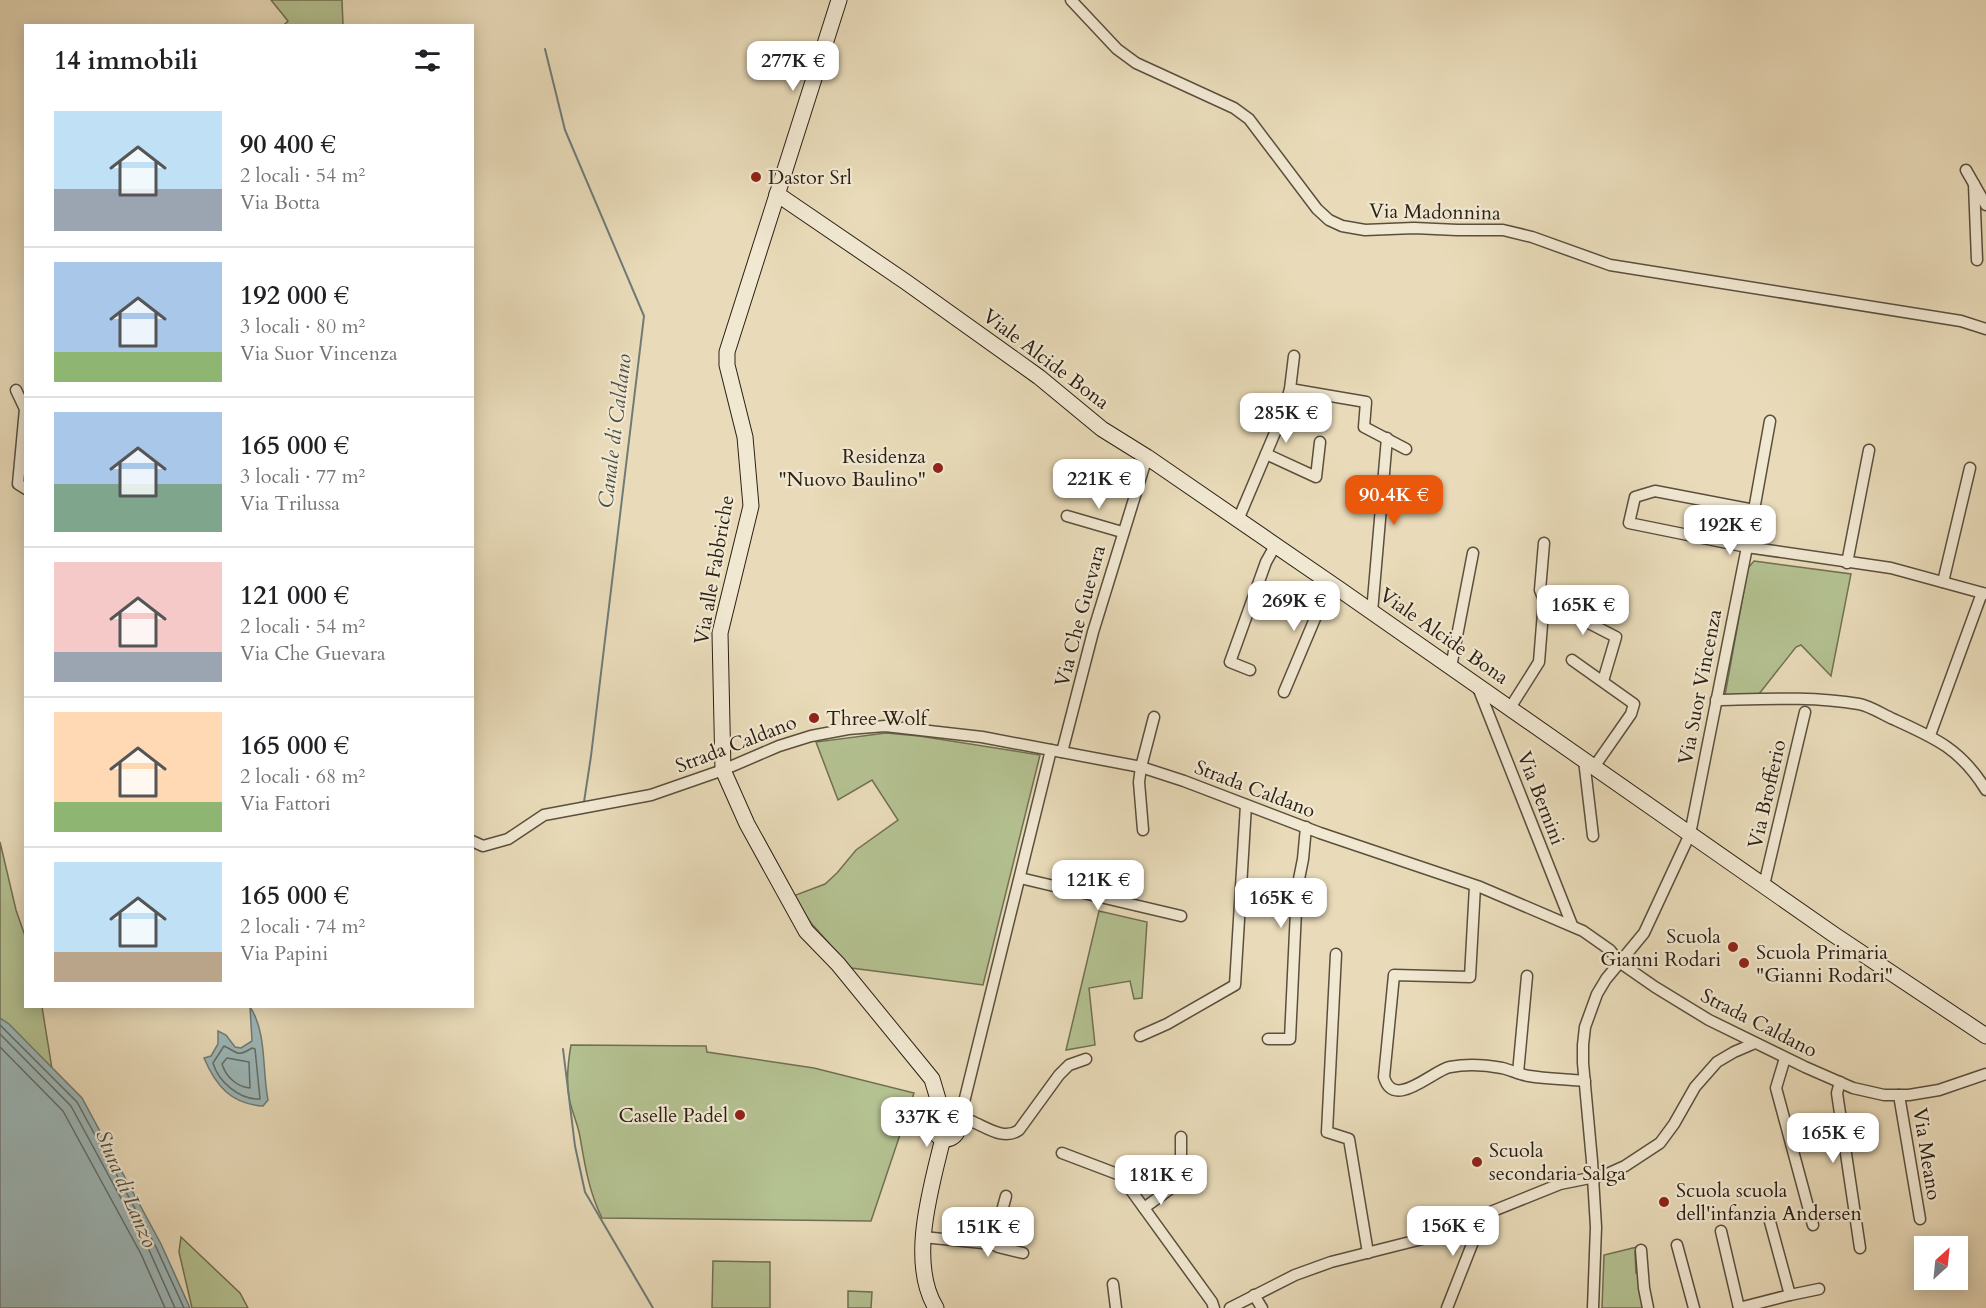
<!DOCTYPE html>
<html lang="it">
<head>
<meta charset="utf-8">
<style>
	:root { --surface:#fff; --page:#f2f2f2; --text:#202124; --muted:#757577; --line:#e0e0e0; --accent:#ea580c }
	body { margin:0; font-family:Cardo,serif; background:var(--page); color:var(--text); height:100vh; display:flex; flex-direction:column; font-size:22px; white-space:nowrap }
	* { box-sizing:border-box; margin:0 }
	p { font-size:20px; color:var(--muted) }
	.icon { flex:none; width:33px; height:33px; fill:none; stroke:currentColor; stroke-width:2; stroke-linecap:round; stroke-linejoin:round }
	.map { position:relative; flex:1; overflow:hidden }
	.side { position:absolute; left:24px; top:24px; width:450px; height:984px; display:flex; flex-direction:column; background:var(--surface); border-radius:0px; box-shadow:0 3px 15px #0003 }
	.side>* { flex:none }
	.needle { width:39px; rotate:27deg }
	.fabs { position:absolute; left:1914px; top:1236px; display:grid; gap:12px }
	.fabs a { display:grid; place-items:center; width:54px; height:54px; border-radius:0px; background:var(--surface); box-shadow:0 3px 15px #0003; font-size:30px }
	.price { position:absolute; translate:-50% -51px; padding:0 14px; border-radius:12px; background:#fff; color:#222; font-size:20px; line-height:39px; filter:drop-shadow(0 2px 3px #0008) }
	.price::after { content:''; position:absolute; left:50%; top:36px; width:18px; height:14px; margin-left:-9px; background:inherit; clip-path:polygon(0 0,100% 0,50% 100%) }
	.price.on { background:var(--accent); color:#fff }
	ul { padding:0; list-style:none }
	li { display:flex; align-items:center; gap:18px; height:150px; padding:0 30px }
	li+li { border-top:2px solid var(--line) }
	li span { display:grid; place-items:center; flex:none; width:168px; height:120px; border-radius:0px; color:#555 }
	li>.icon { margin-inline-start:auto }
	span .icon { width:72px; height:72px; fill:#fffc; stroke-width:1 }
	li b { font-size:26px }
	h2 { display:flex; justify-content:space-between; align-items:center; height:72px; padding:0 30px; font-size:26px }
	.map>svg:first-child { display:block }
	.green { fill:#b4c191; stroke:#707053; stroke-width:1.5 }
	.water { fill:#9cb8ba; stroke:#6f7b78; stroke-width:1.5 }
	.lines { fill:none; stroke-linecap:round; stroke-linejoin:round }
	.shore { stroke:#646c68; stroke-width:1.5 }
	.stream { stroke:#6f7b78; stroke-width:2 }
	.street-casing { stroke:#5a4f3e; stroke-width:13 }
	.secondary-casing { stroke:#2b2015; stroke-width:17 }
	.street { stroke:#f1e8d2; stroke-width:10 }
	.secondary { stroke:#f1e8d2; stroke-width:15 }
	.poi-dot { fill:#8f2418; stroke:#f1e8d2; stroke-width:2 }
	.labels { text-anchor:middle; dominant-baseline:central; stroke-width:4.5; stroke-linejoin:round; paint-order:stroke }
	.poi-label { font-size:20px; fill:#2b2015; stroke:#f1e8d2; text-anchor:start }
	.street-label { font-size:20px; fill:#2b2015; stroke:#f1e8d2 }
	.water-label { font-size:21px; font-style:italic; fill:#4d4e47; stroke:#f1e8d2 }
</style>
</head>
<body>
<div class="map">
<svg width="1986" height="1308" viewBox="0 0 1986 1308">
	<rect width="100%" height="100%" fill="#e9dbb9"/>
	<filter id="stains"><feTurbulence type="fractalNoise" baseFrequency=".00333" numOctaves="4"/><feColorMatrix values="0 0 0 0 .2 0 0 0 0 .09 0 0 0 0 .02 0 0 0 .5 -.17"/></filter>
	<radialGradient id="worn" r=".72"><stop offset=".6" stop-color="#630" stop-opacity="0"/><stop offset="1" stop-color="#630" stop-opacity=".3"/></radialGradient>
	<g class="green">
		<polygon points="271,0 342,0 343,25 284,25 288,21"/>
		<polygon points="1754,561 1851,574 1831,676 1801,645 1796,647 1759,694 1725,695 1748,568"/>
		<polygon points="886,733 919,736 1040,755 983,985 851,968 811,923 793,896 825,884 837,873 856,850 898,820 872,780 838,800 816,742"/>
		<polygon points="0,842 16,910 25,936 26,1006 42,1007 53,1075 0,1308"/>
		<polygon points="1099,911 1147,922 1142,998 1134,999 1130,981 1089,988 1095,1045 1066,1050"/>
		<path d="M571 1045 706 1046 707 1052 814 1068 914 1093 871 1221 602 1218C589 1192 585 1166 580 1137 578 1124 571 1110 569 1097 566 1080 568 1062 571 1045Z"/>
		<polygon points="181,1237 240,1293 248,1308 192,1308 179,1252"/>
		<polygon points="1637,1247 1638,1252 1635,1252 1636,1273 1640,1273 1645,1308 1602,1308 1604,1255"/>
		<polygon points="713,1261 770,1262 770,1308 712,1308"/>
		<polygon points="848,1291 872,1292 871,1308 848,1308"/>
	</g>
	<g class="water">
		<path d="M250 1007C267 1032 262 1070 268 1100L263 1106C231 1104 216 1086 204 1058L211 1056 218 1044V1031L226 1035 235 1047 241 1048 252 1041Z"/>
		<polygon points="0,1018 9,1024 82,1098 161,1244 190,1308 0,1308"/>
	</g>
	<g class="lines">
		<g class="shore">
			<polyline points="0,1025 77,1102 156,1247 184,1308"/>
			<polyline points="0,1034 71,1106 149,1250 175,1308"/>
			<path d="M224 1046C238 1052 236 1058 252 1048L255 1049 260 1099C239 1100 218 1081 213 1063Z"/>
			<polyline points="0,1047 63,1111 141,1254 165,1308"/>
			<path d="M227 1058 249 1062 250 1088C237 1087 226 1077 222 1064Z"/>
		</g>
		<g class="stream">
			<polyline points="545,49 565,130 644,316 591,756 584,802 577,804"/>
			<polyline points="563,1049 575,1146 585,1192 653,1308"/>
		</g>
		<defs>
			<g id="street">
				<polyline points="1071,0 1117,49 1136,63 1234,108 1249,119 1317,209 1329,220 1342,226 1365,230 1414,228 1457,230 1503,230 1532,237 1610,265 1961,321 1986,329"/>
				<polyline points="1966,170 1986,205"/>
				<polyline points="1974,184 1977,260"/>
				<polyline points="1290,389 1366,402 1364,427 1406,449"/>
				<polyline points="16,390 25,409 18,484 26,489"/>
				<polyline points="1266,454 1316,477 1320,442"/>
				<polygon points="1655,491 1754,510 1747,547 1629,523 1635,497"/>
				<polyline points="1754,510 1770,421"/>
				<polyline points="1067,516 1122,532"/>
				<polyline points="1238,520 1282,416 1290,389 1294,356"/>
				<polyline points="1847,563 1869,450"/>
				<polyline points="1943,582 1970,468"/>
				<polyline points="1544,600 1616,637 1603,681"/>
				<polyline points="1372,612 1387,438"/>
				<polyline points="1572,660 1634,704 1631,714 1594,767"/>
				<polyline points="1451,667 1473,553"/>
				<polyline points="1250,670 1230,662 1266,562 1275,546"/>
				<polyline points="1477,685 1572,925"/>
				<polyline points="1284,692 1330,583"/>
				<path d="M1716 700C1763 699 1812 696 1859 704 1870 706 1882 714 1893 719 1935 738 1961 749 1986 790"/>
				<polyline points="1510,708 1539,662 1544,600 1540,590 1544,543"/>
				<polyline points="1930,735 1982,593"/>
				<polyline points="1062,752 1093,632 1147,457"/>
				<polyline points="1584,760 1593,836"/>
				<polyline points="1143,830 1139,782 1141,767 1154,717"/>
				<polyline points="472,841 483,846 508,839 544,815 651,795 723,770 779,746 811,736 848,729 885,726 982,737 1141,767 1184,781 1320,833 1480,887 1583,931 1610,950 1619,962 1655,987 1709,1020 1805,1067 1853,1088 1884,1095 1909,1095 1939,1090 1986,1074"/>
				<polyline points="1020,878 1181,916"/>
				<polyline points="1764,885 1805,712"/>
				<path d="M1475 886 1470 977 1394 975 1384 1077C1394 1111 1433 1070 1450 1067 1466 1064 1486 1065 1502 1068 1511 1070 1520 1075 1529 1076 1547 1079 1566 1079 1585 1081"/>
				<polyline points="1336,954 1327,1132 1349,1139 1368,1253"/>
				<polyline points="1140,1036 1167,1024 1235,985 1246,805"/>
				<polyline points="1268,1039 1290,1039 1297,889 1303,859 1306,827"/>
				<polyline points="1785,1058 1776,1088 1813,1225"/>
				<polyline points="1518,1073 1527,976"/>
				<polyline points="1840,1082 1837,1093 1860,1248"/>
				<polyline points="1899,1095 1920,1219"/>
				<polyline points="938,1099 945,1115"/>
				<polyline points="954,1118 962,1109 964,1102 1051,750"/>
				<path d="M956 1120C961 1120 966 1119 971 1121 986 1127 1004 1141 1019 1130L1059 1075 1069 1065 1086 1059"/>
				<polyline points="1062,1153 1120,1175 1212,1302 1214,1308"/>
				<polyline points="1144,1208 1181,1181 1181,1137"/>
				<polyline points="1721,1231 1739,1308"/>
				<polyline points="923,1237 993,1244 998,1247 1023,1253"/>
				<polyline points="993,1244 1006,1196"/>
				<polyline points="1677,1245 1694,1308"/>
				<polyline points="1641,1250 1644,1288 1648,1308"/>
				<polyline points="1113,1284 1116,1308"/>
				<polyline points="1254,1295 1262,1308"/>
				<polyline points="1790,1295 1819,1289"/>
				<polyline points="1230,1308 1295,1275 1331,1262 1426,1238 1560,1184 1605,1175 1625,1166 1660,1143 1674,1124 1695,1087 1717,1062 1734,1052 1755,1043"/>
				<polyline points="1447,1308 1484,1214"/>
				<polyline points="1593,1308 1596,1227 1592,1161 1583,1063 1583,1045 1585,1027 1597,994 1606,979 1644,933 1690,834 1747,547 1891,568 1986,594"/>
				<polyline points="1739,1308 1790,1295 1769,1218"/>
			</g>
			<g id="secondary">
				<polyline points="839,0 727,352 727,365 745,437 751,506 720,633 723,770 747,824 806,931 838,964 932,1079 938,1099"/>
				<polyline points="777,194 906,282 1039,377 1102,429 1147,457 1339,589 1833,934 1986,1036"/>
				<circle cx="946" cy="1127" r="12"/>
				<path d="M936 1308C908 1262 931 1188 943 1138"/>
			</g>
		</defs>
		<use href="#street" class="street-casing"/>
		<use href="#secondary" class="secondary-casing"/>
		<use href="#street" class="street"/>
		<use href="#secondary" class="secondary"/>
	</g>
	<g class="poi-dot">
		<circle cx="756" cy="177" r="6"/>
		<circle cx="938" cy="468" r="6"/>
		<circle cx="814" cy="718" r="6"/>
		<circle cx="1733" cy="947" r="6"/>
		<circle cx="1744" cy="963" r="6"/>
		<circle cx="740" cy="1115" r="6"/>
		<circle cx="1477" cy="1162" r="6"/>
		<circle cx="1664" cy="1202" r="6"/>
	</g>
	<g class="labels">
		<g class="poi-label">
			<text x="768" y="177">Dastor Srl</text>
			<text x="926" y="456" text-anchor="end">Residenza<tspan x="926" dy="23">"Nuovo Baulino"</tspan></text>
			<text x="826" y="718">Three Wolf</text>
			<text x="1721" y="936" text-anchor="end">Scuola<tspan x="1721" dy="23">Gianni Rodari</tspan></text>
			<text x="1756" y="952">Scuola Primaria<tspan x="1756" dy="23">"Gianni Rodari"</tspan></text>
			<text x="728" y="1115" text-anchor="end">Caselle Padel</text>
			<text x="1489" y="1150">Scuola<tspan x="1489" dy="23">secondaria Salga</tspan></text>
			<text x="1676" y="1190">Scuola scuola<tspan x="1676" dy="23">dell'infanzia Andersen</tspan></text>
		</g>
		<g class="street-label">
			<text transform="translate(1435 212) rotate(1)">Via Madonnina</text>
			<text transform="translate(1046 359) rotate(37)">Viale Alcide Bona</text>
			<text transform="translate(714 570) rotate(-80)">Via alle Fabbriche</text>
			<text transform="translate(1080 616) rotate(-75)">Via Che Guevara</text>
			<text transform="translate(1444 636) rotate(35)">Viale Alcide Bona</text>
			<text transform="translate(1700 687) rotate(-79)">Via Suor Vincenza</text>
			<text transform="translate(736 744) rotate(-21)">Strada Caldano</text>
			<text transform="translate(1255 789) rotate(21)">Strada Caldano</text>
			<text transform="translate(1767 794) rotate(-77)">Via Brofferio</text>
			<text transform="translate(1541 798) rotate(69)">Via Bernini</text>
			<text transform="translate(1759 1023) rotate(27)">Strada Caldano</text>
			<text transform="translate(1927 1154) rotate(81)">Via Meano</text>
		</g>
		<g class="water-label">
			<text transform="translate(615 431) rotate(-83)">Canale di Caldano</text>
			<text transform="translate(126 1189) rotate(67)">Stura di Lanzo</text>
		</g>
	</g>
	<rect width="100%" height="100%" filter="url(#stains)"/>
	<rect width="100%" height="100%" fill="url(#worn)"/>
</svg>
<div class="fabs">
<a><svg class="needle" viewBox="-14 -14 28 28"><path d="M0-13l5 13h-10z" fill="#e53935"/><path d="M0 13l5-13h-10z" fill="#757577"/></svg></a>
</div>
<b class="price" style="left:793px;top:92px">277K €</b>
<b class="price" style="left:1286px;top:444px">285K €</b>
<b class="price" style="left:1099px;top:510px">221K €</b>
<b class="price on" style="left:1394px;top:526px">90.4K €</b>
<b class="price" style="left:1730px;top:556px">192K €</b>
<b class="price" style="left:1294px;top:632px">269K €</b>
<b class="price" style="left:1583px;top:636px">165K €</b>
<b class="price" style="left:1098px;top:911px">121K €</b>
<b class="price" style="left:1281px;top:929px">165K €</b>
<b class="price" style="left:927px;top:1148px">337K €</b>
<b class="price" style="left:1833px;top:1164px">165K €</b>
<b class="price" style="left:1161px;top:1206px">181K €</b>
<b class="price" style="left:1453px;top:1257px">156K €</b>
<b class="price" style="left:988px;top:1258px">151K €</b>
<section class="side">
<h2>14 immobili<svg class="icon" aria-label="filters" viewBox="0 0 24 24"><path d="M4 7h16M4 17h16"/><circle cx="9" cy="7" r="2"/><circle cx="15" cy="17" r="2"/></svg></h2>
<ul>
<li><span style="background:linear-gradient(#bfe0f5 65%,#9aa5b1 0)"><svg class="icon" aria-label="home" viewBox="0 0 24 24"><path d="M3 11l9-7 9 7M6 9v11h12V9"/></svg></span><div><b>90 400 €</b><p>2 locali · 54 m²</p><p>Via Botta</p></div></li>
<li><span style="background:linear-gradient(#a9c7e8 75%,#8fb573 0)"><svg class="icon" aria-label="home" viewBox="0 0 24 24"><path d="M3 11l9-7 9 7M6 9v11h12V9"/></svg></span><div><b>192 000 €</b><p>3 locali · 80 m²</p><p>Via Suor Vincenza</p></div></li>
<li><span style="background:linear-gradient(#a9c7e8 60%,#7fa58c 0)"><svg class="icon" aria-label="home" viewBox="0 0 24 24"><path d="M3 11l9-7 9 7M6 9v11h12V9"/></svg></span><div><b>165 000 €</b><p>3 locali · 77 m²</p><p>Via Trilussa</p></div></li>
<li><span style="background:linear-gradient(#f6c9c9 75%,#9aa5b1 0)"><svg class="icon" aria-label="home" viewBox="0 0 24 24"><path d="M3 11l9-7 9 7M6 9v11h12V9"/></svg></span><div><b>121 000 €</b><p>2 locali · 54 m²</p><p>Via Che Guevara</p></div></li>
<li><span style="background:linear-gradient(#ffd9b3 75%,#8fb573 0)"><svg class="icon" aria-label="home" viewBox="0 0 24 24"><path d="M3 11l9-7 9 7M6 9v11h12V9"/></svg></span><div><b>165 000 €</b><p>2 locali · 68 m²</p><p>Via Fattori</p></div></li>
<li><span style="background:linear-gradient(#bfe0f5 75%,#b9a48a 0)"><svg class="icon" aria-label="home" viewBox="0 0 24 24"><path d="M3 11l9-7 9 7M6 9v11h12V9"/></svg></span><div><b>165 000 €</b><p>2 locali · 74 m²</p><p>Via Papini</p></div></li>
</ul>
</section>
</div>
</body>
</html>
